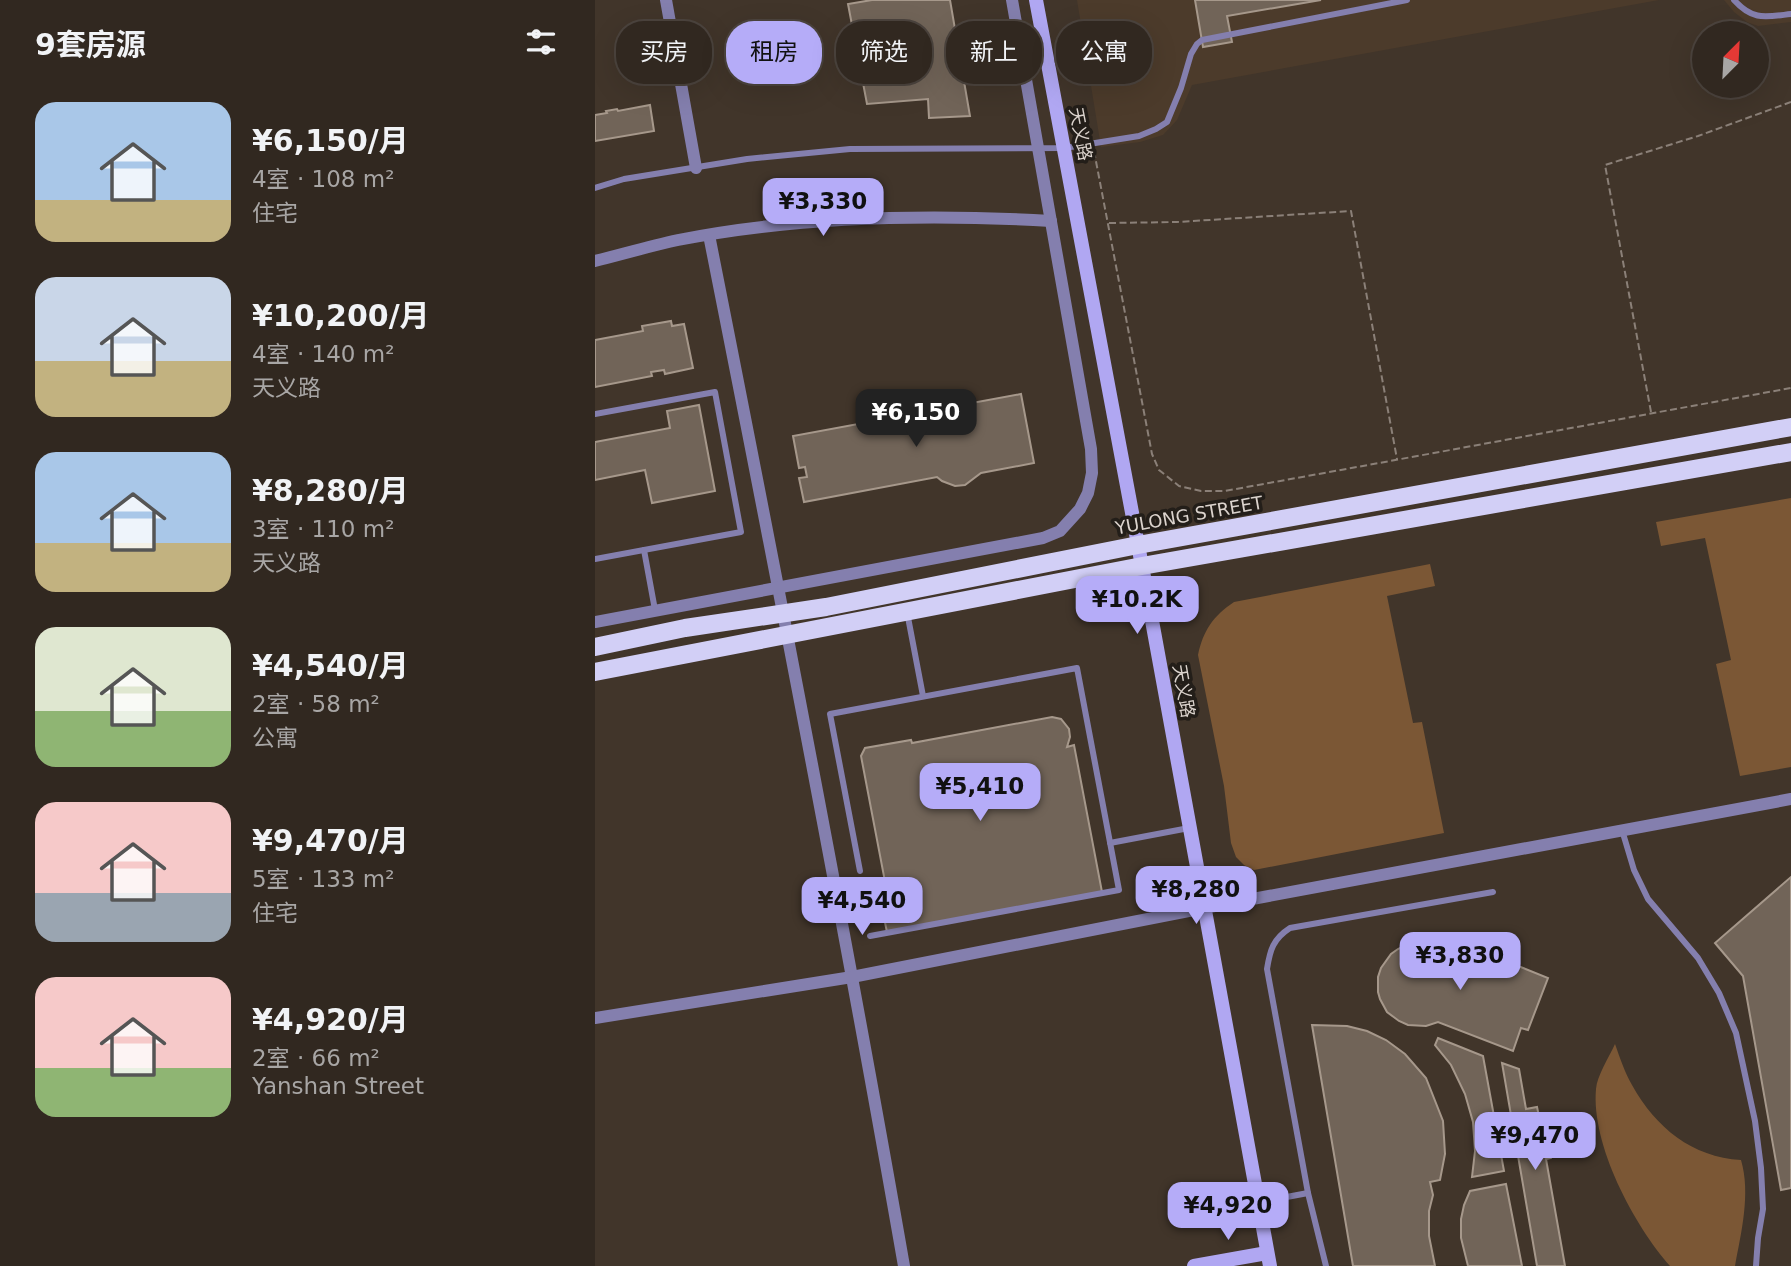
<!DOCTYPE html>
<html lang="zh">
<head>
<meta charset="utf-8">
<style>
	:root { --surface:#312820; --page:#3d342d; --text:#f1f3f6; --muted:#a8a6a5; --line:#4c443e; --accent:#b5acf8 }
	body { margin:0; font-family:"DejaVu Sans","Noto Sans SC",sans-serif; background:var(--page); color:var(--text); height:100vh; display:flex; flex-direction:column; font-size:26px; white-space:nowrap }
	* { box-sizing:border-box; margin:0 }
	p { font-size:23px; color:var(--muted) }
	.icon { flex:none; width:38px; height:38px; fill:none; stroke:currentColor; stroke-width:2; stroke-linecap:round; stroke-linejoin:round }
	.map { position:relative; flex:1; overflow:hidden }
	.panel { display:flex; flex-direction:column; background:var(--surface); width:595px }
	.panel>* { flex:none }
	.guide { position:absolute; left:21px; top:21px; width:665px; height:63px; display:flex; gap:14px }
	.needle { width:46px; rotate:24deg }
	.fabs { position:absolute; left:1097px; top:21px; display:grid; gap:14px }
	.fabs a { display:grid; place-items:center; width:77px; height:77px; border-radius:50%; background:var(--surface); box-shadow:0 7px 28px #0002,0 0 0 2px var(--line); font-size:35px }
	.price { position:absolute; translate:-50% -60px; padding:0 16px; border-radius:14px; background:var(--accent); color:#111; font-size:23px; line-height:46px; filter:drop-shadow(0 2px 4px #0008) }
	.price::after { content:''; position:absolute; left:50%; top:42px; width:21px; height:16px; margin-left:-10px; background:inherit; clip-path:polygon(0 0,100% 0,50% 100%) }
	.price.selected { background:#222; color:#fff }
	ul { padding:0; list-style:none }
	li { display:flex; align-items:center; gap:21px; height:175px; padding:0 35px }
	li span { display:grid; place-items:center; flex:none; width:196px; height:140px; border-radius:21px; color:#555 }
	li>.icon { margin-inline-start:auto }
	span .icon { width:84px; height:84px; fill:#fffc; stroke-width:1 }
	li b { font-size:30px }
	h2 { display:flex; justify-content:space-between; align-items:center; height:84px; padding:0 35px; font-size:30px }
	.tag { padding:0 24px; border-radius:28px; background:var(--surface); box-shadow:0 7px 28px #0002,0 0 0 2px var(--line); font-size:24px; line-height:63px }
	.tag.selected { background:var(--accent); color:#111 }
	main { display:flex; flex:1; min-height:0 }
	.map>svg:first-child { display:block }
	.built { fill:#4c3b2b }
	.green { fill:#7b5735 }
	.building { fill:#716458; stroke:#a6988b; stroke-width:2 }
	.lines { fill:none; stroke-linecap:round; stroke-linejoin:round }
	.path { stroke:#8b8078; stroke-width:2; stroke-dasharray:7 3.5; stroke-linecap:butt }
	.lane { stroke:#847fae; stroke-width:6 }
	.street { stroke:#847fae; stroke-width:12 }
	.secondary { stroke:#b0a7f2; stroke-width:14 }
	.primary { stroke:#d2cff6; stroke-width:18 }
	.labels { text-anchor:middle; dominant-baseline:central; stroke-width:7; stroke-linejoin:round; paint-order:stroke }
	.street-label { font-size:18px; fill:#dbd3cd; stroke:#231e19 }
</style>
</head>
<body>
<main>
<section class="panel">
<h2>9套房源<svg class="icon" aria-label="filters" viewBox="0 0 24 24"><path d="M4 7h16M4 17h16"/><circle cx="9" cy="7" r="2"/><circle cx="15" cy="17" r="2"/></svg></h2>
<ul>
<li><span style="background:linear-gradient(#a9c7e8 70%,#c2b280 0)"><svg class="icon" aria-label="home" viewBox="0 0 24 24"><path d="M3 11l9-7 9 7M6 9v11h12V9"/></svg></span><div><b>¥6,150/月</b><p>4室 · 108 m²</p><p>住宅</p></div></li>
<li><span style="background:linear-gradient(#c9d6e8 60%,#c2b280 0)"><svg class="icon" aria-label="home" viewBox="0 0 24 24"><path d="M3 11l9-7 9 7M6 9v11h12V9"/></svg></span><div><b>¥10,200/月</b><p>4室 · 140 m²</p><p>天义路</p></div></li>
<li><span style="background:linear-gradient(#a9c7e8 65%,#c2b280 0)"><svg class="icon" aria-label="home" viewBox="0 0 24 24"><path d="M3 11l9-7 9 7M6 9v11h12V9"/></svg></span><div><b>¥8,280/月</b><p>3室 · 110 m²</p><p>天义路</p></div></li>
<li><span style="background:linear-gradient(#dfe7d0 60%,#8fb573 0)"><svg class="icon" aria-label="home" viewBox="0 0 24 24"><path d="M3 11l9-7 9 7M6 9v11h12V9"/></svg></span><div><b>¥4,540/月</b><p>2室 · 58 m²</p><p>公寓</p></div></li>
<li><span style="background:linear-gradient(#f6c9c9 65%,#9aa5b1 0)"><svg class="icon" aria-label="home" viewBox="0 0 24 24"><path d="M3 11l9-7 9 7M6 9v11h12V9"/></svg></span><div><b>¥9,470/月</b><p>5室 · 133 m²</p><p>住宅</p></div></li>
<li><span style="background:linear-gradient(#f6c9c9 65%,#8fb573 0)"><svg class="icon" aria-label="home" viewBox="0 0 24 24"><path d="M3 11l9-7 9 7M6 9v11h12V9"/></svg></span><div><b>¥4,920/月</b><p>2室 · 66 m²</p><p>Yanshan Street</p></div></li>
</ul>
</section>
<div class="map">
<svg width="1196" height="1266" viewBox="0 0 1196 1266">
	<rect width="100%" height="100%" fill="#41352a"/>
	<g class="built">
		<polygon points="482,0 1064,0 597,85 582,120 568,135 545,142 506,147"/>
		<polygon points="1129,0 1196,0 1196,22 1163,26 1152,22 1139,12"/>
	</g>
	<g class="green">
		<polygon points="1196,498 1196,767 1145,776 1121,664 1136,660 1110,538 1066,546 1061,522"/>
		<path d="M835 564 840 586 792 596 818 723 827 722 849 833 659 870 649 865 641 857 636 843 629 786 603 655C608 631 618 616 639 602Z"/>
		<path d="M1020 1044C1025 1058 1030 1073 1037 1085 1061 1128 1097 1157 1146 1160 1156 1194 1146 1233 1140 1266H1075C1039 1225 996 1145 1001 1089 1002 1076 1014 1057 1020 1044Z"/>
	</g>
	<g class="building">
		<polygon points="277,0 355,0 375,116 334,118 333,99 272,104 253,4"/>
		<polygon points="600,0 726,0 632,16 637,42 608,47"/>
		<polygon points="55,105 59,131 0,141 0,115 12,113 11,111 22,109 23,111"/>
		<polygon points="76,321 77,326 89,324 98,368 70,374 69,370 56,372 57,376 0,387 0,340 48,331 47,326"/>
		<polygon points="426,394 439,463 386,473 370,485 360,486 347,481 342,477 209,502 204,478 212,477 210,467 204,468 198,436"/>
		<polygon points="104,405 120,491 57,503 50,470 0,480 0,442 75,428 72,411"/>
		<polygon points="457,717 466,719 474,729 475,737 472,747 479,745 507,892 292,932 284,894 292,892 266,756 270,748 316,740 317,743"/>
		<polygon points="1196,877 1196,1188 1186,1190 1148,976 1120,943"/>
		<polygon points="830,939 900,966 903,958 953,978 933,1030 926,1028 918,1051 843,1022 831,1026 813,1025 804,1021 792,1012 785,999 783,992 783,977 786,968 796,954 803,949 811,945 829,943"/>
		<polygon points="717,1025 752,1026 772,1031 791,1040 810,1054 831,1078 848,1121 850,1154 845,1180 835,1182 838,1195 834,1211 834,1236 840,1266 758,1266"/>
		<polygon points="843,1038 888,1056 909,1171 877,1177 880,1151 878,1122 870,1094 856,1065 840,1045"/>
		<polygon points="907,1063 924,1069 931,1109 942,1107 945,1121 955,1133 957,1152 956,1158 951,1159 970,1266 942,1266"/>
		<polygon points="911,1184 927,1266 873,1266 866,1238 866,1219 869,1205 875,1191"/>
	</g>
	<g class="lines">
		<g class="path">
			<polyline points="499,151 557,454 564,470 584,486 606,491 630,491 1196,388"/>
			<polyline points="514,223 582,222 756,211 802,459"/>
			<polyline points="1056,412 1010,165 1103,136 1196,102"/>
		</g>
		<g class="lane">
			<path d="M1139 0C1158 21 1170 17 1196 14"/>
			<polyline points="0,188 29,179 152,159 255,149 469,148 544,136 561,129 572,122 586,88 596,54 602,44 607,40 812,0"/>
			<polyline points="0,414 120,392 146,532 0,559"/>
			<polyline points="49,550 60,610"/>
			<polyline points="312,612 328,696"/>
			<polyline points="1027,830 1039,870 1053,899 1103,958 1124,993 1141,1033 1160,1121 1166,1168 1168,1209 1163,1238 1161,1266"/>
			<polyline points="515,843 594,828"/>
			<polyline points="265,871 235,714 482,668 524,890 275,936"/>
			<polyline points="665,1202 713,1193"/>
			<path d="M731 1266 713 1193 672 969C675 950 678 939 695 928L898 892"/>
		</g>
		<g class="street">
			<polyline points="71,0 101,168"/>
			<path d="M114 235C182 578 249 922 309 1266"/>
			<path d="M0 261C28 254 55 246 83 240 204 216 333 214 456 221"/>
			<polyline points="0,622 448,538 465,531 485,509 493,493 497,473 496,449 417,0"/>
			<polyline points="0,1018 257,977 609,908 1196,799"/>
		</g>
		<g class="secondary">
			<polyline points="441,0 547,566 675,1266"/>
			<polyline points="599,1266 672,1253"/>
		</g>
		<g class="primary">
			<polyline points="0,647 90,628 231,607 543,545 1196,427"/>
			<polyline points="0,672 547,566 1196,452"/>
		</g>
	</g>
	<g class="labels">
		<g class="street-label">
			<text transform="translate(486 134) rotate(79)">天义路</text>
			<text transform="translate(594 515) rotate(-10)">YULONG STREET</text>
			<text transform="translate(589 691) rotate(80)">天义路</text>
		</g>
	</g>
</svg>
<div class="fabs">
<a><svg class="needle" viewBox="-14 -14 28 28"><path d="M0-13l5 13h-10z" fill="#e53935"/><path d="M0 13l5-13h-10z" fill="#a8a6a5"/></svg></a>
</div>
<b class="price" style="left:228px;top:238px">¥3,330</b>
<b class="price selected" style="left:321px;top:449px">¥6,150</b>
<b class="price" style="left:542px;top:636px">¥10.2K</b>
<b class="price" style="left:385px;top:823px">¥5,410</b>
<b class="price" style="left:601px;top:926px">¥8,280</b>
<b class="price" style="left:267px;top:937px">¥4,540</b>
<b class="price" style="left:865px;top:992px">¥3,830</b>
<b class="price" style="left:940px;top:1172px">¥9,470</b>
<b class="price" style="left:633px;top:1242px">¥4,920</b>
<div class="guide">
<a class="tag">买房</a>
<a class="tag selected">租房</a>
<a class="tag">筛选</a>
<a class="tag">新上</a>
<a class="tag">公寓</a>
</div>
</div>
</main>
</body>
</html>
